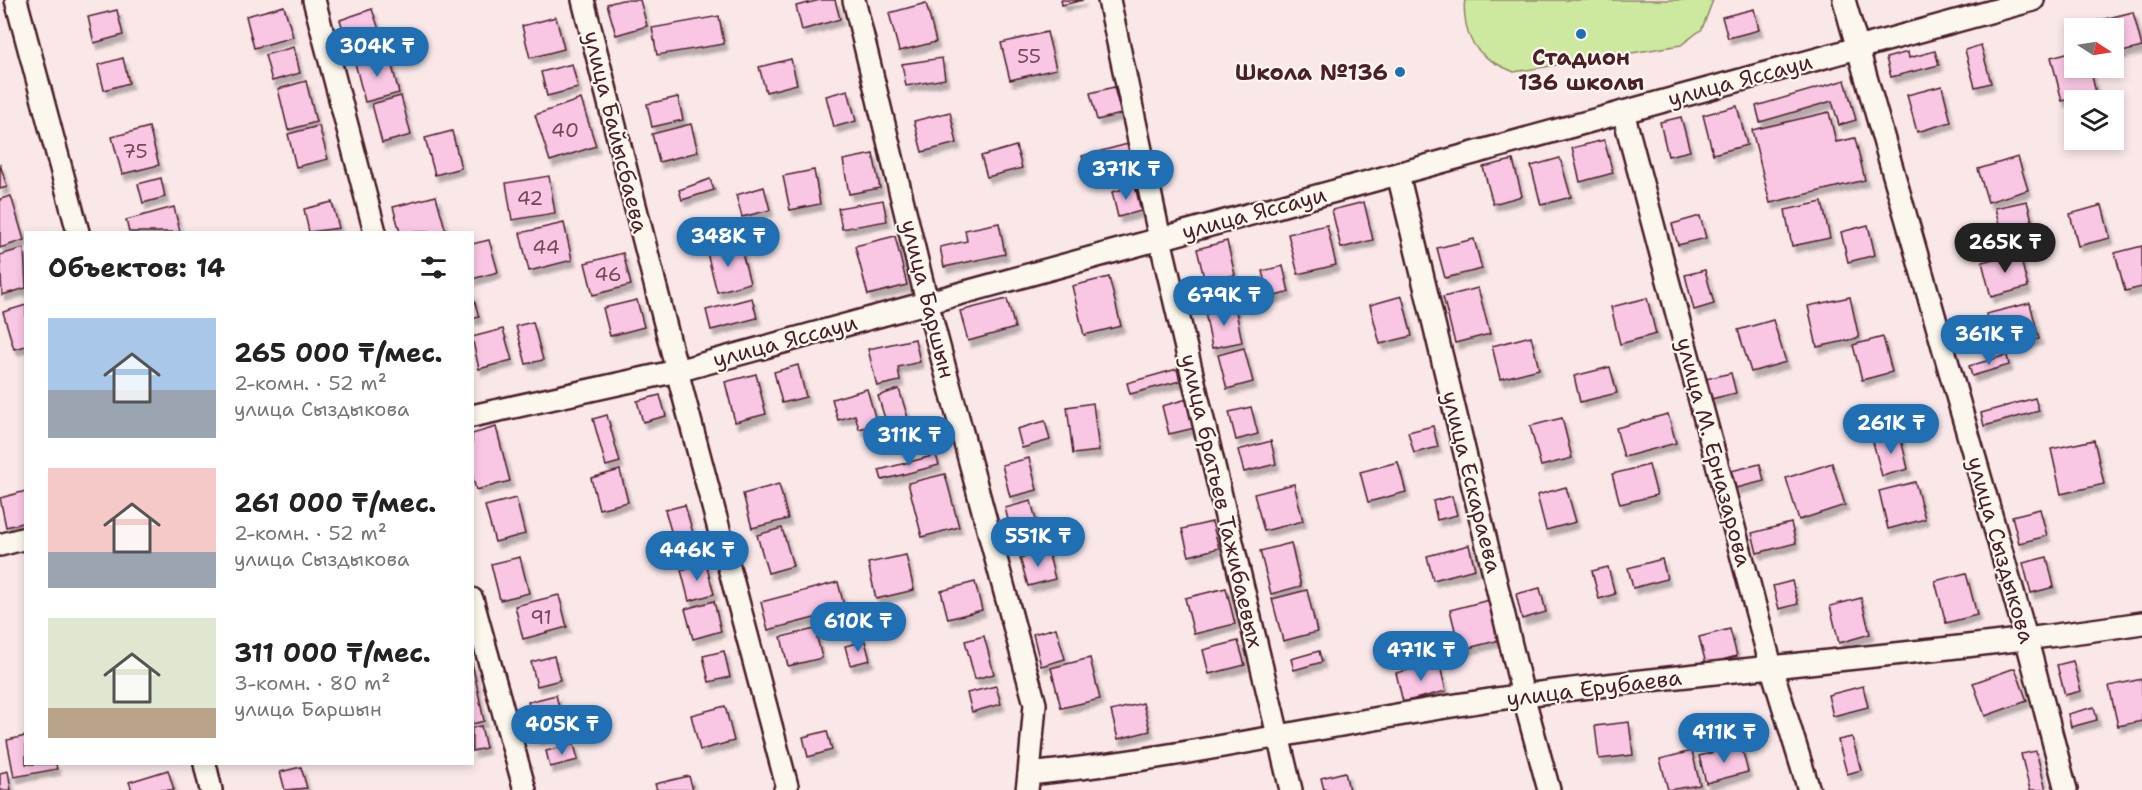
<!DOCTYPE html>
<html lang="ru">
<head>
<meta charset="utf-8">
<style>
	:root { --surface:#fff; --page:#f2f2f2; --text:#222; --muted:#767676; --accent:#1f6fb2 }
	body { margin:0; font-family:"Shantell Sans",sans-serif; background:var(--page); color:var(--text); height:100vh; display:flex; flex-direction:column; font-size:22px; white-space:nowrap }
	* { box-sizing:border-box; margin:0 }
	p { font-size:20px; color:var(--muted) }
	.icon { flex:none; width:33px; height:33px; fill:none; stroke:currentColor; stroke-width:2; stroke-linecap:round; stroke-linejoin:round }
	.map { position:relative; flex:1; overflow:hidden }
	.side { position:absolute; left:24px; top:231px; width:450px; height:534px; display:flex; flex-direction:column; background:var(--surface); border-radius:0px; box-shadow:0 3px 9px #0003 }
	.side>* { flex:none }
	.needle { width:39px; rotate:102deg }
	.fabs { position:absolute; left:2064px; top:18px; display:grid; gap:12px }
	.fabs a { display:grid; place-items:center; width:60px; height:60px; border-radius:0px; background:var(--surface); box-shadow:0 3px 9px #0003; font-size:30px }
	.price { position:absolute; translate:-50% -51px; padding:0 14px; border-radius:21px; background:var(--accent); color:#fff; font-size:20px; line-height:39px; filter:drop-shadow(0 2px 3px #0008) }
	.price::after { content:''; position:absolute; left:50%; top:36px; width:18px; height:14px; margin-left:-9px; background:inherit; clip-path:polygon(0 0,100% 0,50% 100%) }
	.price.selected { background:#222; color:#fff }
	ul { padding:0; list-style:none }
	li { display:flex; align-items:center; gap:18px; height:150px; padding:0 24px }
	li span { display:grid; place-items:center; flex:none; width:168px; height:120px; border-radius:0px; color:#555 }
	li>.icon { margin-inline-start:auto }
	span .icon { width:72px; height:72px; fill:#fffc; stroke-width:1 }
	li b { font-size:26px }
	h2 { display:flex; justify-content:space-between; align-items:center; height:72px; padding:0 24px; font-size:26px }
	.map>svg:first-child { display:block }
	.green { fill:#cde99f; stroke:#8c8465; stroke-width:1.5 }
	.building { fill:#f9c6e3; stroke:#4a1f2b; stroke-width:1.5; filter:url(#shadow) }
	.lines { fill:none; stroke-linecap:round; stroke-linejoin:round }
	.minor-casing { stroke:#4a1f2b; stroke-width:26 }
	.minor { stroke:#fbf7ec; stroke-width:21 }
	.poi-dot { fill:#1f6fb2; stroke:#fbf7ec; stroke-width:2 }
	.labels { text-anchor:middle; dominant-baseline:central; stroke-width:4.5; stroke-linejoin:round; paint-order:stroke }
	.number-label { font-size:20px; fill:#764959 }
	.poi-label { font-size:22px; font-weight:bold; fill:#4a1f2b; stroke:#fbf7ec }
	.street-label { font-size:22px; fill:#4a1f2b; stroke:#fbf7ec }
</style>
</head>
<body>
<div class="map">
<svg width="2142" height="790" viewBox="0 0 2142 790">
	<defs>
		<filter id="shadow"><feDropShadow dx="3.5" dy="6" stdDeviation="1.5" flood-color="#0004"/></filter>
	</defs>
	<rect width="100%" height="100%" fill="#fae8e9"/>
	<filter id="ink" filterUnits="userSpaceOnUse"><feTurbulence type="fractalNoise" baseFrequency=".0167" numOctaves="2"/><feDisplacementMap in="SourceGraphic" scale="12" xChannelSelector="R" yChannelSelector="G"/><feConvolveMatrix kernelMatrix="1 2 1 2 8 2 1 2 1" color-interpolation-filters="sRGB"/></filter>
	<g filter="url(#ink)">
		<path class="green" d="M1465 0H1713L1702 29 1681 45 1514 72C1490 62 1470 51 1466 24 1465 16 1463 8 1465 0Z"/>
		<g class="building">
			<polygon points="622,0 640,0 647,26 616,35 607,4"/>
			<polygon points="820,0 835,0 840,19 802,30 796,6"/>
			<polygon points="1061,0 1083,0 1062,5"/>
			<polygon points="926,3 936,42 899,51 889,13"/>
			<polygon points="284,6 293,37 254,48 246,16"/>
			<polygon points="372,9 384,44 352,55 340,20"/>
			<polygon points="1754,9 1759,30 1728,38 1722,17"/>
			<polygon points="117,10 123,35 94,43 88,17"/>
			<polygon points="2133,12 2142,47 2114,54 2114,28 2098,28 2096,21"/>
			<polygon points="719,16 724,44 657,55 652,28"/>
			<polygon points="556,17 564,49 530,58 522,26"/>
			<polygon points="1047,32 1056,69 1010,80 1001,43"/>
			<polygon points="1981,45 1991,83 1975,87 1965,50"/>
			<polygon points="294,47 300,73 272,81 265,55"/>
			<polygon points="1935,51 1939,65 1891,77 1886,58 1908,52 1909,58"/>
			<polygon points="2074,51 2074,68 2090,68 2096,93 2062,101 2051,57"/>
			<polygon points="389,54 399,93 365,102 355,63"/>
			<polygon points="123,58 129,83 104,90 98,65"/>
			<polygon points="942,58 945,79 906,86 902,64"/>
			<polygon points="791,59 797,84 766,92 759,67"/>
			<polygon points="572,64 578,88 547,96 541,72"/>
			<polygon points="1845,80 1856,120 1839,125 1832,101 1760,122 1756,106"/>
			<polygon points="306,81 316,122 288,130 278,89"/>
			<polygon points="1942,86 1951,122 1917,132 1907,95"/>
			<polygon points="1114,87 1121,114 1097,120 1090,93"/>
			<polygon points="848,90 856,121 834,127 826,96"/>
			<polygon points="401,96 411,135 382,143 372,104"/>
			<polygon points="678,97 683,120 652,127 647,104"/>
			<polygon points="581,99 596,146 550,161 535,115"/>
			<polygon points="1737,106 1747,145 1713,154 1703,115"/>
			<polygon points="950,112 957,143 922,152 914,121"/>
			<polygon points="1829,112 1836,142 1855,138 1865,180 1770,203 1752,130"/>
			<polygon points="1681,117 1690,151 1668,156 1660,122"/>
			<polygon points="691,124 698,152 659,162 652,134"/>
			<polygon points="319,126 328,159 296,167 288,134"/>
			<polygon points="149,127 159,165 122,174 112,137"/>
			<polygon points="452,131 461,168 435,175 425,138"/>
			<polygon points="1604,140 1613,173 1580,182 1572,148"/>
			<polygon points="1128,144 1133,165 1087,177 1082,156"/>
			<polygon points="1016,146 1022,168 987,177 981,156"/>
			<polygon points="873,154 880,188 849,194 843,160"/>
			<polygon points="2018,157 2028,190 1988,202 1978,169"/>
			<polygon points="1560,158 1571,197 1541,205 1531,166"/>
			<polygon points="1513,160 1522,196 1493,204 1483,167"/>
			<polygon points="0,164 7,187 0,189"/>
			<polygon points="814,170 820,204 790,210 783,176"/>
			<polygon points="549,176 555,213 512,220 506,183"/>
			<polygon points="161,178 165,197 143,203 138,184"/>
			<polygon points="710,179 714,190 682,200 679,190"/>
			<polygon points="1135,186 1141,211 1118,217 1112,192"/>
			<polygon points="764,187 770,210 742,217 736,195"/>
			<polygon points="11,196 24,240 0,248 0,199"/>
			<polygon points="436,196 446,232 400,232 393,207"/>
			<polygon points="883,200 887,221 842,229 838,208"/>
			<polygon points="2027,201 2035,233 2003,241 1995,208"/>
			<polygon points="332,202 339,228 309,232 304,209"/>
			<polygon points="1364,202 1373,240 1341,248 1332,210"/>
			<polygon points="1822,202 1830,238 1792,246 1785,210"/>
			<polygon points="2102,205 2110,238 2078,246 2070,214"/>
			<polygon points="174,207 180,232 129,232 126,220"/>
			<polygon points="1700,216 1706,238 1678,245 1672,224"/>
			<polygon points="564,223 572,260 529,271 520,233"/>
			<polygon points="999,223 1005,254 944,267 940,247 967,241 965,230"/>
			<polygon points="1327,225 1336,265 1298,274 1288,234"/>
			<polygon points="1868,225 1875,255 1848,262 1841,232"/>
			<polygon points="895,236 907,285 868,295 855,246"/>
			<polygon points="1474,239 1482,269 1445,278 1437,248"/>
			<polygon points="489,240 498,272 472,279 472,244"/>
			<polygon points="1227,241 1235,275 1205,282 1197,249"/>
			<polygon points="740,245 750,283 717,292 707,253"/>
			<polygon points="2142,246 2142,287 2125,291 2115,253"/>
			<polygon points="24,248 26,288 2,295 0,255"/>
			<polygon points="2019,252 2028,287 1991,297 1982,262"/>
			<polygon points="623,253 631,285 593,295 585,263"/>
			<polygon points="1283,266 1289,292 1269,298 1262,271"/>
			<polygon points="1705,270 1714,304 1694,310 1685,275"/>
			<polygon points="1109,277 1121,326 1084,335 1072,286"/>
			<polygon points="1478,288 1490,334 1455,343 1443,297"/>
			<polygon points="472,293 479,317 472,319"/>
			<polygon points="1402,296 1412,336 1380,344 1370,305"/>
			<polygon points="1850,297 1859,338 1817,347 1808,306"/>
			<polygon points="752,298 757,318 711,330 706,310"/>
			<polygon points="1647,298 1656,334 1620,344 1611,307"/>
			<polygon points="1007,299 1015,328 968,341 960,311"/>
			<polygon points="637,300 644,327 610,336 603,308"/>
			<polygon points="2030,303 2039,339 1994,349 1986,314"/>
			<polygon points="26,305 26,346 14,349 3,312"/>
			<polygon points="1235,306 1242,342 1212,348 1205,312"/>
			<polygon points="1773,320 1786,362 1751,372 1738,330"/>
			<polygon points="533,322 543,360 526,364 516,326"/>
			<polygon points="503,329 512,360 479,369 472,337"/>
			<polygon points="1531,336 1539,369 1500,379 1492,346"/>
			<polygon points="1883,337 1892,372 1862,380 1853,345"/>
			<polygon points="915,339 920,362 898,367 900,381 877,386 868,349"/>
			<polygon points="1244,348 1253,382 1227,389 1218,355"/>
			<polygon points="2007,355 2009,365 1972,376 1969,366"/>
			<polygon points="798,365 806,397 782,403 774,372"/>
			<polygon points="1610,367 1617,393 1580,402 1574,376"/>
			<polygon points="1177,369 1180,381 1130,394 1127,383"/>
			<polygon points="1731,373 1736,393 1711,399 1706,379"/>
			<polygon points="756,374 766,414 735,422 725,382"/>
			<polygon points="867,389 877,424 859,429 855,415 838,420 832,399"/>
			<polygon points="899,389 912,431 891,438 878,396"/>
			<polygon points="660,395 666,416 643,422 637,401"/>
			<polygon points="1191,398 1199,427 1169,434 1162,406"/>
			<polygon points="2035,398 2039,411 1984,426 1981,413"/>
			<polygon points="1093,403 1099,451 1073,454 1067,407"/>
			<polygon points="1251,407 1258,434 1236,440 1229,412"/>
			<polygon points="1668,414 1676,443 1624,457 1616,428"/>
			<polygon points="607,415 620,462 606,466 593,419"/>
			<polygon points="1562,418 1572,458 1541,466 1530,426"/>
			<polygon points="1045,421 1050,440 1022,448 1017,429"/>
			<polygon points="1433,426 1438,447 1414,453 1408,432"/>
			<polygon points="496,427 510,481 476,490 472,475 472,434"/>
			<polygon points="1900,435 1908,469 1882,476 1873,442"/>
			<polygon points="2094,440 2104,484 2061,494 2051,449"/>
			<polygon points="1271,441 1276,464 1244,472 1238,450"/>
			<polygon points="936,455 939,465 882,480 879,470"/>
			<polygon points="1029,458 1037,490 1010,497 1002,465"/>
			<polygon points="1398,462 1406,492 1368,502 1360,472"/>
			<polygon points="1832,463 1845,505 1799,520 1786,478"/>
			<polygon points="1760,464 1764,481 1736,488 1731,471"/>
			<polygon points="1649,465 1657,495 1620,504 1612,474"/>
			<polygon points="620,470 628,502 599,509 591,478"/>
			<polygon points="945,474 959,527 922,537 908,483"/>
			<polygon points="1915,482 1925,519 1888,529 1879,491"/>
			<polygon points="779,484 788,519 752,528 743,494"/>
			<polygon points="1294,484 1303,521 1264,531 1254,494"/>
			<polygon points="1566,487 1576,522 1546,530 1537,495"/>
			<polygon points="26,491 26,522 6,527 0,498"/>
			<polygon points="1452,496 1457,515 1437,520 1433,501"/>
			<polygon points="516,498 525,534 495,542 485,506"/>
			<polygon points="1031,501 1038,528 1012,535 1005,508"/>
			<polygon points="685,505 693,533 673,538 665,510"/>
			<polygon points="2040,509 2047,536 2019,543 2012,516"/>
			<polygon points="1212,522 1219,548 1189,556 1182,529"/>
			<polygon points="1791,523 1796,543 1757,553 1752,533"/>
			<polygon points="782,528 793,566 768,573 757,535"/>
			<polygon points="1291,543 1301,586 1271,594 1260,551"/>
			<polygon points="1469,545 1475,569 1433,580 1427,556"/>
			<polygon points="1048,551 1055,579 1028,586 1020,558"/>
			<polygon points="906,555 914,590 876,599 868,563"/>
			<polygon points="520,557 529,593 500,600 491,564"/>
			<polygon points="2047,557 2054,587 2031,593 2023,563"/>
			<polygon points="1662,559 1667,579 1633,588 1628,568"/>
			<polygon points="706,564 714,594 689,601 681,570"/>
			<polygon points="1608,567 1615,594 1599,599 1592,571"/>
			<polygon points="1966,573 1977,615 1946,623 1935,581"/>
			<polygon points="1792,581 1798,604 1779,609 1773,586"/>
			<polygon points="838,582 845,610 768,630 761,602"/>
			<polygon points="975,582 982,610 948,619 941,591"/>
			<polygon points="1226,588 1235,624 1194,634 1185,598"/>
			<polygon points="1540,588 1546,612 1522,619 1516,594"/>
			<polygon points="1307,590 1317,632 1283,641 1272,599"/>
			<polygon points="559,595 567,627 523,639 515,606"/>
			<polygon points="1861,598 1870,634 1839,643 1830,606"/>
			<polygon points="1489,600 1500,640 1460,650 1450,610"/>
			<polygon points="714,601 721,631 693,639 685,609"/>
			<polygon points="1056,628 1065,659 1041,666 1033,634"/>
			<polygon points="815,629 822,658 788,666 781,637"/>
			<polygon points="1730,629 1737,656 1706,664 1699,637"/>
			<polygon points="984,636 994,674 975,679 965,641"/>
			<polygon points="865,641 870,660 850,665 845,646"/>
			<polygon points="1238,641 1245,665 1209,674 1203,650"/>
			<polygon points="724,651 730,677 709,682 703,656"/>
			<polygon points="1319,651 1322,662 1294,670 1291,659"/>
			<polygon points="554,656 560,680 537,686 531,662"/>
			<polygon points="1090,658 1100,699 1061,708 1051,668"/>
			<polygon points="2073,661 2081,691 2065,695 2057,665"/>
			<polygon points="472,662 484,721 472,724"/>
			<polygon points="1439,662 1446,691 1403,702 1396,673"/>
			<polygon points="2015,668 2027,701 1985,716 1973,683"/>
			<polygon points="2142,679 2142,721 2118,726 2109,686"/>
			<polygon points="996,686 1001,704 972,712 967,693"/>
			<polygon points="1863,686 1868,707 1833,716 1828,695"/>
			<polygon points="556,695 565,731 537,738 528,702"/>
			<polygon points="1143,703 1150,731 1118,739 1111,711"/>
			<polygon points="725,706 734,741 700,750 691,715"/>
			<polygon points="2094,707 2097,720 2071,727 2068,714"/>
			<polygon points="1629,722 1633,755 1599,759 1595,726"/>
			<polygon points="481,726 486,748 472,751 472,728"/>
			<polygon points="827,731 832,750 808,757 803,737"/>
			<polygon points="26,736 26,764 56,764 57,769 14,777 7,740"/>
			<polygon points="1852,737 1861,770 1847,774 1838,740"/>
			<polygon points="574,744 578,760 550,767 546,751"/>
			<polygon points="1741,745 1748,772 1706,783 1699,756"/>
			<polygon points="1692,751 1700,785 1668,790 1660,759"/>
			<polygon points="2036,751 2046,790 2030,790 2021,754"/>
			<polygon points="301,767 307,788 285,790 280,772"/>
			<polygon points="168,770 174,790 132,790 129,782"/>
			<polygon points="8,771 11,790 0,790 0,773"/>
			<polygon points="1345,772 1349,790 1324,790 1321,778"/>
			<polygon points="689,776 693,790 657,790 655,784"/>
		</g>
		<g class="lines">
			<defs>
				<g id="minor">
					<polyline points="16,0 78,232"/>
					<polyline points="314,0 375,232"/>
					<polyline points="583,0 677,371 787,786 785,790"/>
					<polyline points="854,0 927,302 1035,704 1029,774"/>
					<polyline points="1109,0 1160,239 1291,790"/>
					<polyline points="1844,0 2027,641 2066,790"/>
					<polyline points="1623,112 1771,666 1809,790"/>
					<polyline points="1398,174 1523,695 1549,790"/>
					<polyline points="472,416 677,371 2033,0"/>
					<polyline points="0,545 26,538"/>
					<polyline points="472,599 525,790"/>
					<polyline points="205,764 211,790"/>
					<path d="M1027 790 1029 774C1196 757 1359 717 1525 695 1730 668 1937 654 2142 623"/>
				</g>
			</defs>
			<use href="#minor" class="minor-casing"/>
			<use href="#minor" class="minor"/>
		</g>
	</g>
	<g class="poi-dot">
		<circle cx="1581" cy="34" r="6"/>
		<circle cx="1400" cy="72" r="6"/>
	</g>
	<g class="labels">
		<g class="number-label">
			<text x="1029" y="56">55</text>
			<text x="565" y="130">40</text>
			<text x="135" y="151">75</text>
			<text x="530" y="198">42</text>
			<text x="546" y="247">44</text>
			<text x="608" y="274">46</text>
			<text x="541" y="617">91</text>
		</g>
		<g class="poi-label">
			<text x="1581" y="57">Стадион<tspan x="1581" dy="25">136 школы</tspan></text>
			<text x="1388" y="72" text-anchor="end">Школа №136</text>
		</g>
		<g class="street-label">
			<text transform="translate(1740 80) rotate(-15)">улица Яссауи</text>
			<text transform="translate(616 132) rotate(76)">улица Байысбаева</text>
			<text transform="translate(1254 213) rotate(-15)">улица Яссауи</text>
			<text transform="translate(928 299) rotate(76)">улица Баршын</text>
			<text transform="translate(785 341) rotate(-15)">улица Яссауи</text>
			<text transform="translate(1714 452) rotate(75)">улица М. Ерназарова</text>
			<text transform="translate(1472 482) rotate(76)">улица Ескараева</text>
			<text transform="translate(1222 501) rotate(77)">улица братьев Тажибаевых</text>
			<text transform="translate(2001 550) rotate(74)">улица Сыздыкова</text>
			<text transform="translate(1594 688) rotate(-7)">улица Ерубаева</text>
		</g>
	</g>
</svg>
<div class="fabs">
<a><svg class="needle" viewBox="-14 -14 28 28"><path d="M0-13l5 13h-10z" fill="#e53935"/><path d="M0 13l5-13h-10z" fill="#767676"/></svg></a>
<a><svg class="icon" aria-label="layers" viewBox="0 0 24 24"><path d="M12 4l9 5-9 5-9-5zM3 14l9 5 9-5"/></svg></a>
</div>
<b class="price" style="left:377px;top:78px">304K ₸</b>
<b class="price" style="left:1126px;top:201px">371K ₸</b>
<b class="price" style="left:728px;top:268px">348K ₸</b>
<b class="price selected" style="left:2005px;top:274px">265K ₸</b>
<b class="price" style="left:1224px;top:327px">679K ₸</b>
<b class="price" style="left:1989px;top:366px">361K ₸</b>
<b class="price" style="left:1891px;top:455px">261K ₸</b>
<b class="price" style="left:909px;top:467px">311K ₸</b>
<b class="price" style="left:1038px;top:568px">551K ₸</b>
<b class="price" style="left:697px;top:582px">446K ₸</b>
<b class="price" style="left:858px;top:653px">610K ₸</b>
<b class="price" style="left:1421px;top:682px">471K ₸</b>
<b class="price" style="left:562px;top:756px">405K ₸</b>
<b class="price" style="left:1724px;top:764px">411K ₸</b>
<section class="side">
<h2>Объектов: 14<svg class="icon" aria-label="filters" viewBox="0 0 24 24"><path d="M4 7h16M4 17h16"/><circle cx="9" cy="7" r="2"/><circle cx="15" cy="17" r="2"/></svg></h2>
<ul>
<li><span style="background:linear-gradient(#a9c7e8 60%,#9aa5b1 0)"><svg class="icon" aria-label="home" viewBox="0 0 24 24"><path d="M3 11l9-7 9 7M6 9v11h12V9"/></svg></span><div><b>265 000 ₸/мес.</b><p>2-комн. · 52 m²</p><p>улица Сыздыкова</p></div></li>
<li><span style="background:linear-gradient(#f6c9c9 70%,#9aa5b1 0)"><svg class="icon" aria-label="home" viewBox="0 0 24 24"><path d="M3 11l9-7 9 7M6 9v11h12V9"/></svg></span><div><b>261 000 ₸/мес.</b><p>2-комн. · 52 m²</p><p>улица Сыздыкова</p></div></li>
<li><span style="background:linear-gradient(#dfe7d0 75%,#b9a48a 0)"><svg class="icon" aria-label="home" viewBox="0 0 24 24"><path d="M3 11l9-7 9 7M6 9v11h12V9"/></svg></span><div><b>311 000 ₸/мес.</b><p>3-комн. · 80 m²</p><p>улица Баршын</p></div></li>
</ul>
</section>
</div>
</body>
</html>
